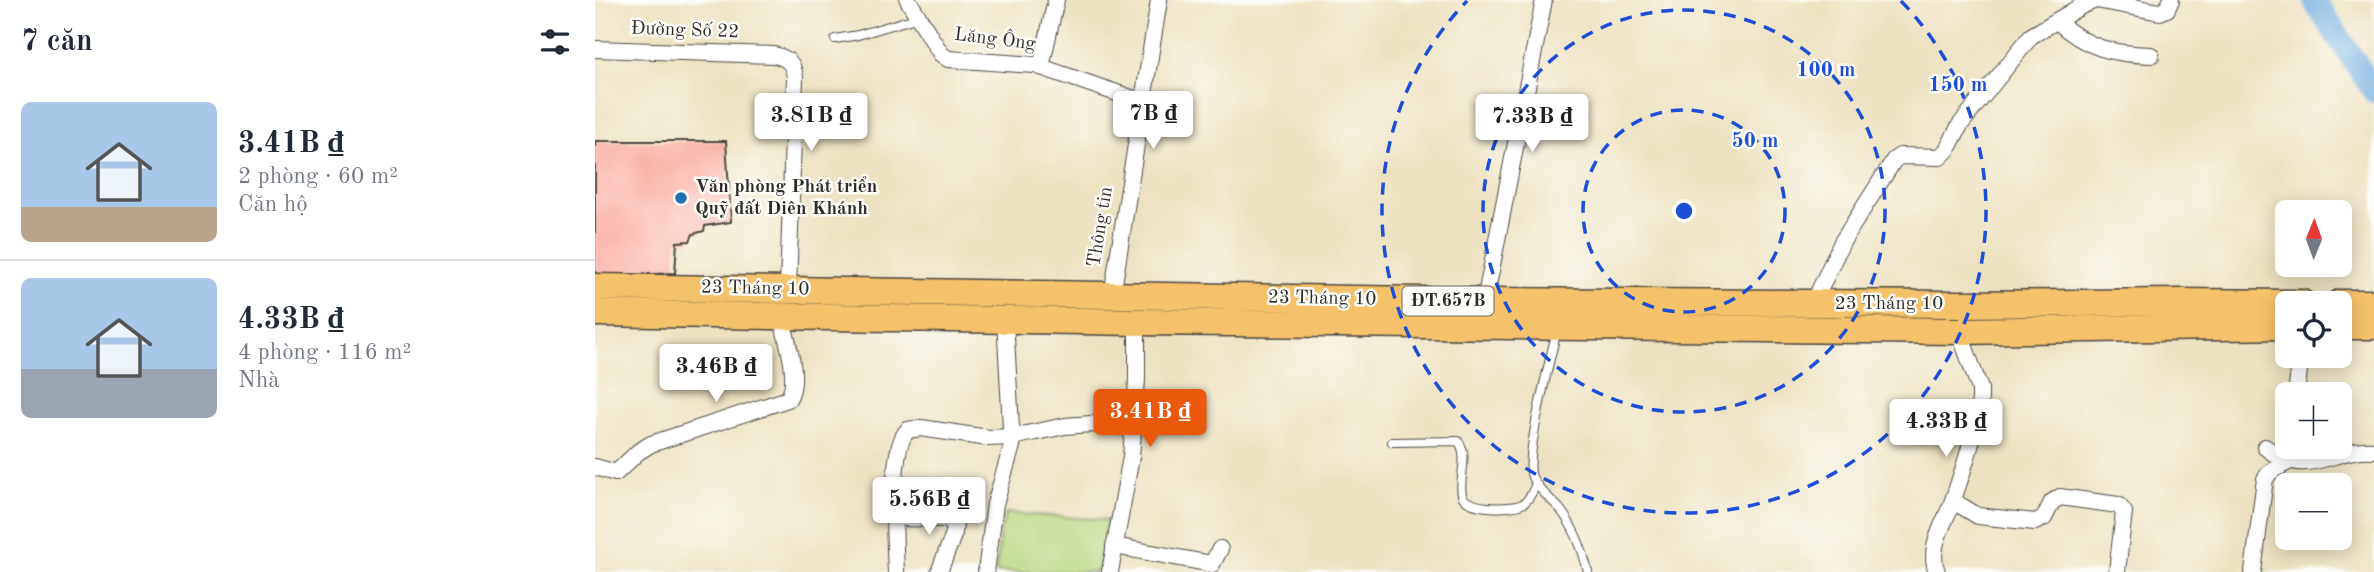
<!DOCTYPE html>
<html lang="vi">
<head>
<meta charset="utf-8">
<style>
	:root { --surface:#fff; --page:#f6f6f7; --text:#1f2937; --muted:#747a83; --line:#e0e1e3; --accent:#ea580c }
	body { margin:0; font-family:"Old Standard TT",serif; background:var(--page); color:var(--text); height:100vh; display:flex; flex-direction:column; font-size:26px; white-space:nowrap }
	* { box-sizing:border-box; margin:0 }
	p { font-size:23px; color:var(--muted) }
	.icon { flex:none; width:38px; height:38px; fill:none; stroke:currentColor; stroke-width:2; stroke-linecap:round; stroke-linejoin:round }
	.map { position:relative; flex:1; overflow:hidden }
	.panel { display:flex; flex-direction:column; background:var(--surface); width:595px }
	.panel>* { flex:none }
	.needle { width:46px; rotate:1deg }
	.buttons { position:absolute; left:1680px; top:200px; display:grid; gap:14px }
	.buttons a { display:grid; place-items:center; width:77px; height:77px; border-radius:10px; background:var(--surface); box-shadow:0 4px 18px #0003; font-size:35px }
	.price { position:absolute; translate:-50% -60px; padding:0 16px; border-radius:7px; background:#fff; color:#222; font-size:23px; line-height:46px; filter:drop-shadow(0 2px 4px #0008) }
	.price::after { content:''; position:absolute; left:50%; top:42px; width:21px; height:16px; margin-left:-10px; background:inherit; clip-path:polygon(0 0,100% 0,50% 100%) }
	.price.on { background:var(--accent); color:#fff }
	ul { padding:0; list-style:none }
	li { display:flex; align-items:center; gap:21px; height:175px; padding:0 21px }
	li+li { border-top:2px solid var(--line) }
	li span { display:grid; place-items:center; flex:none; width:196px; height:140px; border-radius:10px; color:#555 }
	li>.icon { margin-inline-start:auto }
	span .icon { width:84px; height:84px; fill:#fffc; stroke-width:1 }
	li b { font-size:30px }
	h2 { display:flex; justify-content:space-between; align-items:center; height:84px; padding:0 21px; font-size:30px }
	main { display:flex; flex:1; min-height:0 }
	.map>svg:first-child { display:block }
	.green { fill:#b8d77e; stroke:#728154; stroke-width:2 }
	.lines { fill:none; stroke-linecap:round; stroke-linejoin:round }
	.river { stroke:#6dabdf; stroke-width:24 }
	.building { fill:#fba298 }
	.lane-casing { stroke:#484641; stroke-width:10 }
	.street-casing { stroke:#484641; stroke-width:18 }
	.primary-casing { stroke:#484641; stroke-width:29 }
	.lane { stroke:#fff; stroke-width:8 }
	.street { stroke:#fff; stroke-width:16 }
	.primary { stroke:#f5c16b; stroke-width:26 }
	.ring { fill:none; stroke:#1d4ed8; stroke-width:3.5; stroke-dasharray:12 9 }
	.poi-dot { fill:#1f6fb2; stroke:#fdfcf7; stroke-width:2.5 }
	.labels { text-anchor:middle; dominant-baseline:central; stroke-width:5; stroke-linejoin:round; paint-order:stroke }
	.shield { fill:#fdfcf7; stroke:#6a6a68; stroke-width:2 }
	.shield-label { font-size:18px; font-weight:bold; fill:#2b2b2b }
	.street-label { font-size:19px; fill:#2b2b2b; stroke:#fdfcf7 }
	.poi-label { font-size:19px; font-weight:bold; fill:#2b2b2b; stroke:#fdfcf7; text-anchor:start }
	.centre { fill:#1d4ed8; stroke:#fdfcf7; stroke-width:3.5 }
	.ring-label { font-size:21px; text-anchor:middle; font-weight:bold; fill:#1d4ed8; stroke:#fdfcf7; stroke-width:5; stroke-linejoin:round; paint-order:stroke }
</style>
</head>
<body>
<main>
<section class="panel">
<h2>7 căn<svg class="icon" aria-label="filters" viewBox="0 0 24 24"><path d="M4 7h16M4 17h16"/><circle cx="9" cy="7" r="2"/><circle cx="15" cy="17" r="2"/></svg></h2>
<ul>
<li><span style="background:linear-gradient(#a9c7e8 75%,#b9a48a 0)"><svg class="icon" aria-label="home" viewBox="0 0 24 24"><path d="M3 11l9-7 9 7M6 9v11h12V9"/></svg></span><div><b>3.41B ₫</b><p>2 phòng · 60 m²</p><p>Căn hộ</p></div></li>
<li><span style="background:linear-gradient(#a9c7e8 65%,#9aa5b1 0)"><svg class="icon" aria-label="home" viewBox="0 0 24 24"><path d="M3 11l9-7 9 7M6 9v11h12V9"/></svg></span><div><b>4.33B ₫</b><p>4 phòng · 116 m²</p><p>Nhà</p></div></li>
</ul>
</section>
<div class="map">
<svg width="1779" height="572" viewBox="0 0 1779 572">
	<rect width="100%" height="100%" fill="#fdfcf7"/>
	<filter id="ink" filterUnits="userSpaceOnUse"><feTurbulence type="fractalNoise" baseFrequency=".0143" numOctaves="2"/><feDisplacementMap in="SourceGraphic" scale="14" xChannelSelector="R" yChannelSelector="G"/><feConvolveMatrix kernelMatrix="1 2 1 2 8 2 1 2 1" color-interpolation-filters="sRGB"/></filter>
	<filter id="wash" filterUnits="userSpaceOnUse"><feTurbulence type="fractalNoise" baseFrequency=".00686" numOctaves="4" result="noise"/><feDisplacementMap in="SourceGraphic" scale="28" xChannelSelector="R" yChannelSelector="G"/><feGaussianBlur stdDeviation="1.57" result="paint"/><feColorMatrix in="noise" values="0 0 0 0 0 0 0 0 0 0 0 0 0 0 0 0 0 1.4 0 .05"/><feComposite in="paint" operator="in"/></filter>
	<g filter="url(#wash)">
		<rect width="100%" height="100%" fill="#ece1c0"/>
		<polygon class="green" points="411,513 512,520 503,572 401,572 405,532"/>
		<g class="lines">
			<polyline class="river" points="1719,0 1779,91"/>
		</g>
		<g id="blocks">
			<polygon class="building" points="0,141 131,141 136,222 110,226 109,231 98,234 95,241 82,242 80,273 0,277"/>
		</g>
	</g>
	<g filter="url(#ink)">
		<use href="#blocks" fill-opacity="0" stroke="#484641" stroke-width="2"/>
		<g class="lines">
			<defs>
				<g id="lane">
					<polyline points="240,39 263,35 324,17"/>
					<path d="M962 330C956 356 929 457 937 477 942 489 956 499 965 509 979 527 988 550 993 572"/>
					<path d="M797 442 863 441C875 455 863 479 867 495 871 510 919 510 929 503 935 499 938 490 941 484"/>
				</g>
				<g id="street">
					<polyline points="313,0 346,54 353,59 440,65 548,102"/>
					<path d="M1462 21C1491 48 1517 54 1556 55"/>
					<path d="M0 49 179 55C193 58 198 63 200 77L193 289"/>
					<polyline points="446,67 461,0"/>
					<polyline points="517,296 564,0"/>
					<polyline points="890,301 949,0"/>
					<polyline points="1218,304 1247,242 1299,160 1305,156 1345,157 1352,150 1365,125 1436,36 1488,5 1501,0 1565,12 1572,9 1576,0"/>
					<polyline points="1701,394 1706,355"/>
					<path d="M1670 447C1712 481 1736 447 1779 450"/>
					<path d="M0 467 21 473 43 452 56 444 193 399C206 380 191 338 186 316"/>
					<polyline points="1358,501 1383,516 1440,522 1449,518 1457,502 1465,497 1523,505 1529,512 1522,572"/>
					<polyline points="299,518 350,519 360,524 359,533 344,572"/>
					<polyline points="519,546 617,564 625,549"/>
					<path d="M301 572C300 544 293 448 313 430L326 428 393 438 417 437 470 426 496 424 539 428"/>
					<polyline points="391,572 400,504 417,446 410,319"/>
					<polyline points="515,572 536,457 542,380 542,322"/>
					<path d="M1342 572C1332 546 1350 524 1358 500 1369 468 1381 432 1385 399V389L1364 331"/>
					<polyline points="1658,572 1670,479 1675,472 1695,461 1698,446"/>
				</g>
				<g id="primary">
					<polyline points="0,287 890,301 1363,304 1586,302 1707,303"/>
					<polyline points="1745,303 1779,303"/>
					<polyline points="0,313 542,322 1364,331 1692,326"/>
					<polyline points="1745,326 1779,326"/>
				</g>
			</defs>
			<use href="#lane" class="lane-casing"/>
			<use href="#street" class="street-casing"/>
			<use href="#primary" class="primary-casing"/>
			<use href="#lane" class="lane"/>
			<use href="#street" class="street"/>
			<use href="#primary" class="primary"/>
		</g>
	</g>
	<g class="ring">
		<circle cx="1089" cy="211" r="101"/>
		<circle cx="1089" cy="211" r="201"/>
		<path d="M1306 1A302 302 0 1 1 872 1"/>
	</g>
	<circle class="poi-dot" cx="86" cy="198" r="7"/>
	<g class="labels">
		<rect class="shield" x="807.5" y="286.5" width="91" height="29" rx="5"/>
		<g class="shield-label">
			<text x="853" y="301">ĐT.657B</text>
		</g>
		<g class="street-label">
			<text transform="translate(90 31) rotate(2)">Đường Số 22</text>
			<text transform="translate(400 40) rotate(7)">Lăng Ông</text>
			<text transform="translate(506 227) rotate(-81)">Thông tin</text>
			<text transform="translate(160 289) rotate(1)">23 Tháng 10</text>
			<text transform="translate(727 299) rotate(1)">23 Tháng 10</text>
			<text x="1294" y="304">23 Tháng 10</text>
		</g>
		<g class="poi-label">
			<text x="100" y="187">Văn phòng Phát triển<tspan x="100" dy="22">Quỹ đất Diên Khánh</tspan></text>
		</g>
	</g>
	<circle cx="1089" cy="211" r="10" class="centre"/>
	<g class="ring-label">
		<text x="1231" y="76">100 m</text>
		<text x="1363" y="91">150 m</text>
		<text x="1160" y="147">50 m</text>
	</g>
</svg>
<div class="buttons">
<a><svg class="needle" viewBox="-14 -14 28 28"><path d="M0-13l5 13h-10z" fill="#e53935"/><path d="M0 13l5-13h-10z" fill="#747a83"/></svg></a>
<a><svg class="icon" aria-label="locate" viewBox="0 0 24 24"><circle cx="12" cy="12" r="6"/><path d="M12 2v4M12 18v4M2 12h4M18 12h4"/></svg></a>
<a>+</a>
<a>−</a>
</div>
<b class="price" style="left:558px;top:151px">7B ₫</b>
<b class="price" style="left:216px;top:153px">3.81B ₫</b>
<b class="price" style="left:937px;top:154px">7.33B ₫</b>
<b class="price" style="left:121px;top:404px">3.46B ₫</b>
<b class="price on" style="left:555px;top:449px">3.41B ₫</b>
<b class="price" style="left:1351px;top:459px">4.33B ₫</b>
<b class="price" style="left:334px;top:537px">5.56B ₫</b>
</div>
</main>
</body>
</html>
